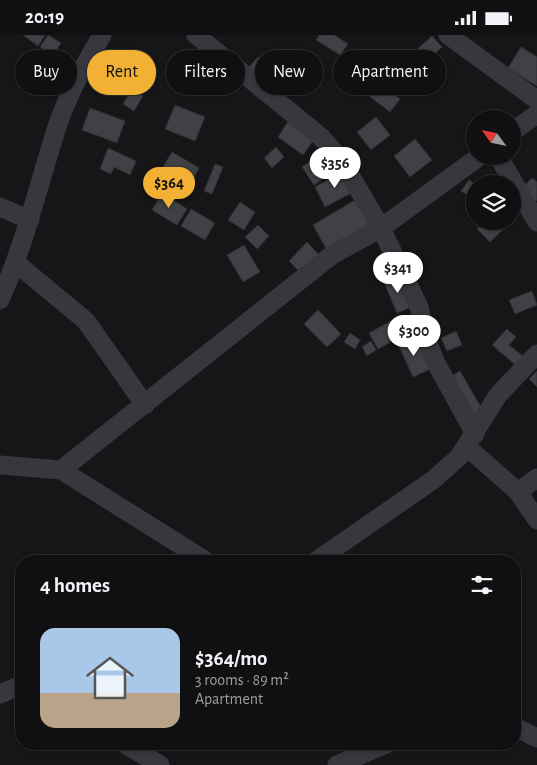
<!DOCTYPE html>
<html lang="en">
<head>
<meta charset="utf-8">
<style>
	:root { --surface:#101012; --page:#19191b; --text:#f1f3f6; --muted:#9c9d9f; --line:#303032; --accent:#f2b134 }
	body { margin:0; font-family:"Alegreya Sans",sans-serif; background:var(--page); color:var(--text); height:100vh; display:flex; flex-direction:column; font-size:19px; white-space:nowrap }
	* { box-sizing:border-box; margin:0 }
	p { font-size:16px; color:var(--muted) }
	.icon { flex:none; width:28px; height:28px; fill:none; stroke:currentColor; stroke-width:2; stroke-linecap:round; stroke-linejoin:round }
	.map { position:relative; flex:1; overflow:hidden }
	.drawer { position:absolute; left:15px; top:520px; width:506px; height:195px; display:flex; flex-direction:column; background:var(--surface); border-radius:20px; box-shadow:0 1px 4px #0004,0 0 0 1px var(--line) }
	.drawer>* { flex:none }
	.guide { position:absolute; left:15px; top:15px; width:508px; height:45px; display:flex; gap:10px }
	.needle { width:32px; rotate:303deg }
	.buttons { position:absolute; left:466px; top:75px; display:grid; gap:10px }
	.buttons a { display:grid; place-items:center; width:55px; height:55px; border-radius:50%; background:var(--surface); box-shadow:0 1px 4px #0004,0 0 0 1px var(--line); font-size:25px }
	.price { position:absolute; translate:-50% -42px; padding:0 11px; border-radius:18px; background:#fff; color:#222; font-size:16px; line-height:32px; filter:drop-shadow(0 1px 2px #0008) }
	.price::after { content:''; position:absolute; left:50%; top:30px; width:15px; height:11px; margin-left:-8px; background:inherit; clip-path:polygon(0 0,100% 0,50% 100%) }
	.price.on { background:var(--accent); color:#111 }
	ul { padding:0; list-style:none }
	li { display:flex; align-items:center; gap:15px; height:125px; padding:0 25px }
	li span { display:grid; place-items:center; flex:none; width:140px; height:100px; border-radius:15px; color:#555 }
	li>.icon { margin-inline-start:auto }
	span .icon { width:60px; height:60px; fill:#fffc; stroke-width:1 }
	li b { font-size:21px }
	h2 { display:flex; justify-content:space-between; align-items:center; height:60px; padding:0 25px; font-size:21px }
	.pill { padding:0 18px; border-radius:22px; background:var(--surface); box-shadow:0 1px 4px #0004,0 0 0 1px var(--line); font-size:18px; line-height:45px }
	.pill.on { background:var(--accent); color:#111 }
	.status { display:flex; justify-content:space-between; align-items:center; height:35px; padding:0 25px; background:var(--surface); direction:ltr }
	.status svg { height:14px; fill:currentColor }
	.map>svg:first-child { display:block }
	.building { fill:#404145; stroke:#303034 }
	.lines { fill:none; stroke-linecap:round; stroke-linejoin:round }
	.minor { stroke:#37383d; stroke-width:19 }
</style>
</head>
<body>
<div class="status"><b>20:19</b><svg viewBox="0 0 49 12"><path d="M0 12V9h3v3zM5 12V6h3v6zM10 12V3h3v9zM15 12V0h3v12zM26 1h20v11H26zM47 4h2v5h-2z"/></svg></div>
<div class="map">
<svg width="537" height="730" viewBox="0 0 537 730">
	<rect width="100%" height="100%" fill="#161618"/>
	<g class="building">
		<polygon points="23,0 45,0 38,11"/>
		<polygon points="48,0 61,8 53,21 40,12"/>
		<polygon points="319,0 334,0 348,9 340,20 316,5"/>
		<polygon points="432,1 442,12 412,39 402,28"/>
		<polygon points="521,12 537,22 537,51 508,33"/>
		<polygon points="258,22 271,35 259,46 247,34"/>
		<polygon points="377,24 385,30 378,40 370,34"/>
		<polygon points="103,35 126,49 118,60 96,47"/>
		<polygon points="378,47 400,64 390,77 369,61"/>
		<polygon points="132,54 143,61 134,76 123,69"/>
		<polygon points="175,70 205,82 195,106 165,94"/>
		<polygon points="90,73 125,86 117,108 82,95"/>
		<polygon points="376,82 390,100 371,115 357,97"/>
		<polygon points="289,85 315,103 303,120 278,102"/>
		<polygon points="415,104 432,125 410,142 394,121"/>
		<polygon points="276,112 284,122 272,133 264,123"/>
		<polygon points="108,113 136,126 130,140 114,132 111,139 100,134"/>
		<polygon points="326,115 339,133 314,150 302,132"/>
		<polygon points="172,117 199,133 182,163 154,147"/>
		<polygon points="215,129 223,132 212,159 204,156"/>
		<polygon points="344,136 355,156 325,172 315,152"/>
		<polygon points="532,143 537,147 537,165 535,167 521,155"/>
		<polygon points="469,145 475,149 475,165 461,156"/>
		<polygon points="162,158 187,174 177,190 152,175"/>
		<polygon points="357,164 372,191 328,217 313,190"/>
		<polygon points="240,167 255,177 244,195 228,185"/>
		<polygon points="191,174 215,188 205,205 181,191"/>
		<polygon points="485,186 512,186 490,207 477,194"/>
		<polygon points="258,190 269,201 257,214 245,202"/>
		<polygon points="307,207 319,220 301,238 289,226"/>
		<polygon points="244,210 260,237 243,247 227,220"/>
		<polygon points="398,241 411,272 397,278 384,247"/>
		<polygon points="532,256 537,270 515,279 509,265"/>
		<polygon points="318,275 341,299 327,312 304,289"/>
		<polygon points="402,280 411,296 378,314 369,298"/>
		<polygon points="507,294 516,302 509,310 525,323 518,332 492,310"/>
		<polygon points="456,296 462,310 447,316 441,303"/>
		<polygon points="350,298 360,305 355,314 344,307"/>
		<polygon points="416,303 430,334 413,342 399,311"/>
		<polygon points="371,306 376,315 367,321 362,312"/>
		<polygon points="460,336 482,374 471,381 449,343"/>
		<polygon points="537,336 537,352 529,344"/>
	</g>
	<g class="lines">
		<g class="minor">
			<polyline points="196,0 298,83 321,102 342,126 381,193 419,272 425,301 436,328 475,399"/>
			<polyline points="448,0 537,65"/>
			<polyline points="512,97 537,79"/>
			<polyline points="498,121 537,187"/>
			<polyline points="0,172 30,185"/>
			<polyline points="16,228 86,286 145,370"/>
			<path d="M0 265C25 208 39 148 58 89 69 57 85 29 102 0"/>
			<polyline points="466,411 518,457 537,485"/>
			<polyline points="0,430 61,435 206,526"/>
			<polyline points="61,435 332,220 381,193 480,121"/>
			<polyline points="518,457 537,443"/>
			<polyline points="316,526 433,445 459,422 498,360 537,319"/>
			<polyline points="0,659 21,650"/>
			<polyline points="515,692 537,703"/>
			<polyline points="125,709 160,730"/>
			<polyline points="337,730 386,709"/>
		</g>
	</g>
</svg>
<div class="buttons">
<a><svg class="needle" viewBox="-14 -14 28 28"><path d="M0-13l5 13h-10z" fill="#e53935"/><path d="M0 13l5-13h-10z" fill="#9c9d9f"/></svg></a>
<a><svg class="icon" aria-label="layers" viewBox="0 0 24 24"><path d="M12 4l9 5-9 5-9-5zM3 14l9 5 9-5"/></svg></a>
</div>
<b class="price" style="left:335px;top:154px">$356</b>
<b class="price on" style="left:169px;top:174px">$364</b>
<b class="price" style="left:398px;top:259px">$341</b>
<b class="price" style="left:414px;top:322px">$300</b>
<div class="guide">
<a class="pill">Buy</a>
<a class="pill on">Rent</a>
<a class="pill">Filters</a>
<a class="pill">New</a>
<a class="pill">Apartment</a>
</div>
<section class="drawer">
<h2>4 homes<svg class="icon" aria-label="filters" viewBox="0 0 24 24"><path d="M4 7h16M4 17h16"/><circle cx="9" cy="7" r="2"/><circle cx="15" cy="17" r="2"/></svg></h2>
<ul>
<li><span style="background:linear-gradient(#a9c7e8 65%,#b9a48a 0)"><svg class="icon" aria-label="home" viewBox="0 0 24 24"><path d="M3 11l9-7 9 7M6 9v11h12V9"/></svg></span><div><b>$364/mo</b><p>3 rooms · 89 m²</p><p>Apartment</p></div></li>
</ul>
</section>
</div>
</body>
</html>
